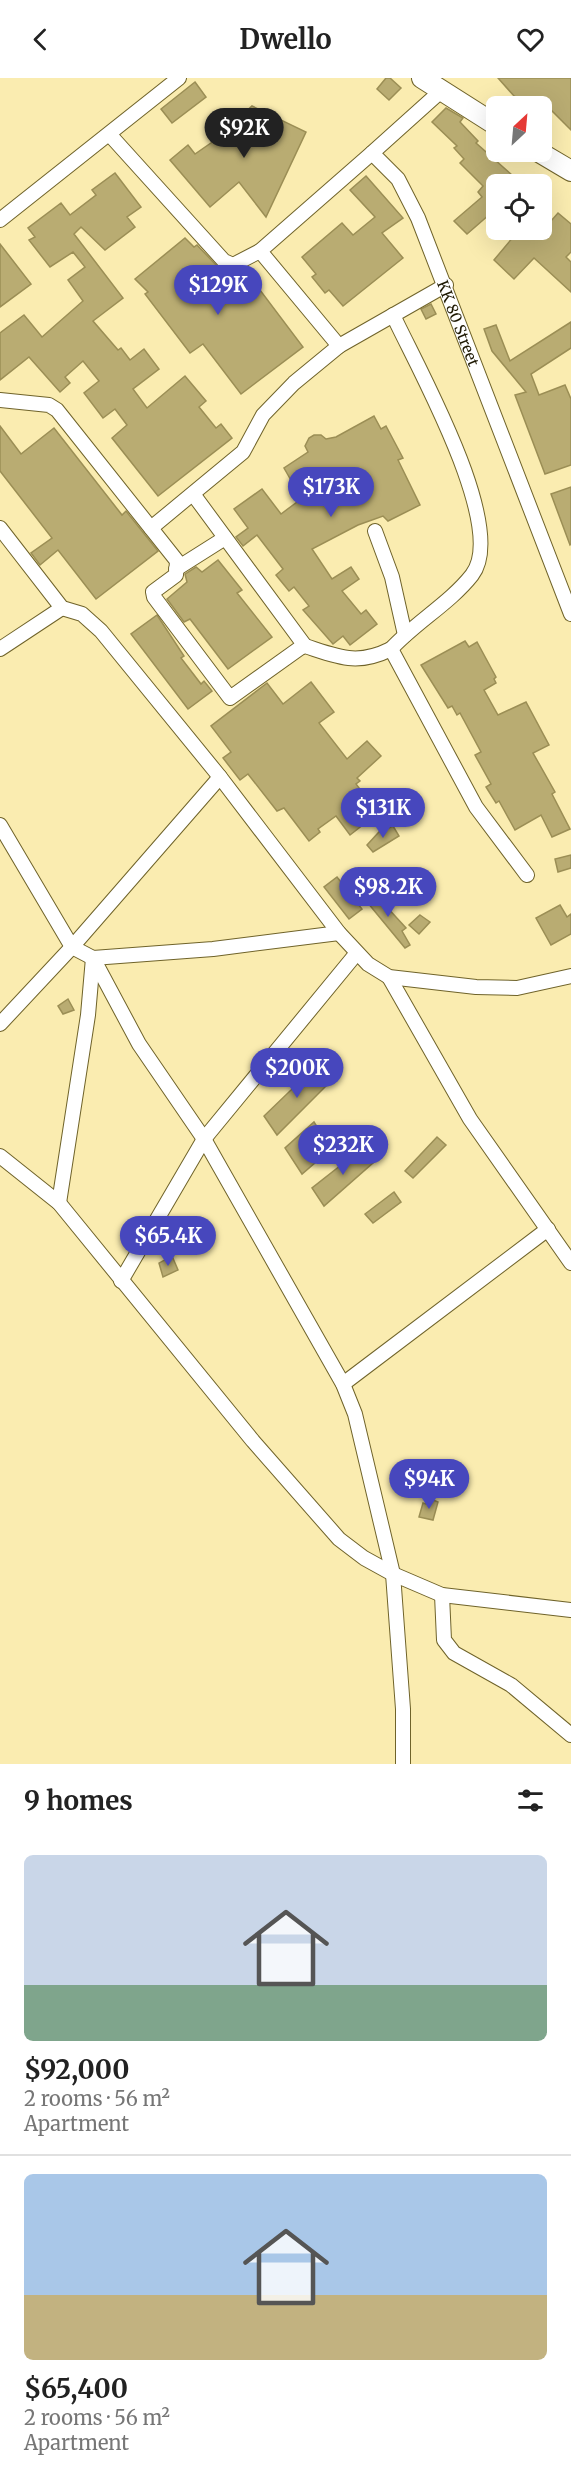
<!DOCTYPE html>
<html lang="en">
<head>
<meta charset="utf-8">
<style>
	:root { --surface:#fff; --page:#f2f2f2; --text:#222; --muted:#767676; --line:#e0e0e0; --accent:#4747bd }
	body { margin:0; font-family:Merriweather,serif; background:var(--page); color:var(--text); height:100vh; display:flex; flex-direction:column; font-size:22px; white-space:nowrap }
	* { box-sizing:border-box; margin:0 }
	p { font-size:20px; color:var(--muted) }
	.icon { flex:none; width:33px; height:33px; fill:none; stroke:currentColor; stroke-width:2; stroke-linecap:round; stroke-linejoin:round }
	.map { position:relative; height:1686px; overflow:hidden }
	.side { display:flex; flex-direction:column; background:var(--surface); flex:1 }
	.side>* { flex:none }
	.needle { width:39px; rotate:26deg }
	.buttons { position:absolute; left:486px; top:18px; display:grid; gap:12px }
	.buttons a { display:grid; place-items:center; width:66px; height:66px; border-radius:9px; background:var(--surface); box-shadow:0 6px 24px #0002; font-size:30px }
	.price { position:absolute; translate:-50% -51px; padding:0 14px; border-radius:21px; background:var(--accent); color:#fff; font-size:20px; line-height:39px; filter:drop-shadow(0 2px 3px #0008) }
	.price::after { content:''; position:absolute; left:50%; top:36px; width:18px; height:14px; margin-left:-9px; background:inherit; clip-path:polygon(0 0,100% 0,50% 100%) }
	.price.selected { background:#222; color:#fff }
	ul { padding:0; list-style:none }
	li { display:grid; align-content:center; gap:12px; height:318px; padding:0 24px }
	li+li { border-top:2px solid var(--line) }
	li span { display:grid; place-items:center; height:186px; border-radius:9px; color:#555 }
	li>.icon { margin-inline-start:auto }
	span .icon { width:108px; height:108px; fill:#fffc; stroke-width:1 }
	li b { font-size:26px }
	h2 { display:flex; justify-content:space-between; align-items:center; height:72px; padding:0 24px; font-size:26px }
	header { display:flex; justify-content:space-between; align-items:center; height:78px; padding:0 24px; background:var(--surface); font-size:27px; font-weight:700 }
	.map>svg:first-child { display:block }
	.building { fill:#b9ac72; stroke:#9b8e55; stroke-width:1.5 }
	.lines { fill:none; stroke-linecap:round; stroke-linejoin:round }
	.street-casing { stroke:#6f632a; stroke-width:16 }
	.secondary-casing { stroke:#6f632a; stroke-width:22 }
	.street { stroke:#fff; stroke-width:14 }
	.secondary { stroke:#fff; stroke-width:20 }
	.labels { text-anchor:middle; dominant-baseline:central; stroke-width:5; stroke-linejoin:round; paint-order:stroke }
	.street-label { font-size:15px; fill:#1e1903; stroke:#faecb0 }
</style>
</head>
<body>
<header><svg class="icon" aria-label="back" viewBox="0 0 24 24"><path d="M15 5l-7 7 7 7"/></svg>Dwello<svg class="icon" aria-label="heart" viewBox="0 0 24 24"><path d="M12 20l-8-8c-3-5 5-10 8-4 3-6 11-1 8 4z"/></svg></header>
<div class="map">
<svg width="571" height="1686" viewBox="0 0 571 1686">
	<rect width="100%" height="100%" fill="#faecb0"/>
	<g class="building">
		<polygon points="386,0 390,0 401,10 389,22 377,11"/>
		<polygon points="498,0 571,0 571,52 551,32 542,44 542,28 530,28 514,18"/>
		<polygon points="195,4 206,19 172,45 161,31"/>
		<polygon points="252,28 306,54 266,139 239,104 210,129 170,82 188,67 195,76 231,51 229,49"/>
		<polygon points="446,30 463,40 460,44 478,63 476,65 522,106 496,106 496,124 487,133 490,136 467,156 454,143 482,119 478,114 483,108 460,85 464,81 454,70 457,68 432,44"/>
		<polygon points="115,95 141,129 127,139 135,149 105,172 81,149 74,156 123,220 93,243 118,272 121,270 130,282 144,271 159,291 133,311 147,330 185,298 206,323 199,329 216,350 221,346 232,360 158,418 112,360 127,347 115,331 103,340 84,315 99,303 83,283 65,299 70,305 60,314 29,279 0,302 0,255 24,237 42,259 83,223 68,202 85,189 73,174 50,189 29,162 35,159 28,150 61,125 70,137 96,117 92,112"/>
		<polygon points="366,98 403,140 382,155 403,180 343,228 329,212 325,215 312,199 316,196 302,179 342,145 353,157 375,139 350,112"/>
		<polygon points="542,135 551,143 558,135 571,146 571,174 566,179 571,184 571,214 534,180 514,201 494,182 519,152 542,152"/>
		<polygon points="185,160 194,169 197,167 218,189 212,193 236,224 257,208 303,269 241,316 203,266 190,275 145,216 148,214 135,201"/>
		<polygon points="0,166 31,206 0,229"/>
		<polygon points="431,226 436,236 426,241 421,231"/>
		<polygon points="571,244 571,270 531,296 539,317 565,307 571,321 571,387 545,396 515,317 526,314 492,273 484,251 496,247 510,283"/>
		<polygon points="374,338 381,351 386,348 403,380 398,382 420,427 388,443 383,438 358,447 312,471 332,501 351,489 359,501 342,513 361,536 366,532 377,546 350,567 343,558 333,566 303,532 309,528 294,509 289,513 276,497 283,491 257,457 243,468 236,459 248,450 234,431 262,411 281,436 297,424 291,413 296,411 284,390 308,374 305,368 309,360 314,357 321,357 326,361 336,359"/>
		<polygon points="0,348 21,376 54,350 122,437 126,433 158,473 96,521 58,472 40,487 31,475 52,460 0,393"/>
		<polygon points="571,409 571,466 570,467 551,416"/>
		<polygon points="218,482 242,512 237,515 272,559 228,591 190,541 184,544 167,521 187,504 185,496 196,489 202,494"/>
		<polygon points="157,537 184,578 181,580 201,606 204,603 212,613 188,631 131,556"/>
		<polygon points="465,563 469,569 477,564 496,599 494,601 496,605 484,612 498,637 526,624 549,667 533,675 555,714 552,716 570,751 552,759 541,737 515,752 499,723 496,725 486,709 491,706 475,677 481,674 460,635 457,637 452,628 448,630 421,587"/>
		<polygon points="311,604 334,634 319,645 347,681 367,663 381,678 357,700 360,703 356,706 378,735 350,757 336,738 318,751 320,754 309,763 284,730 277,733 248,696 240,702 223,680 231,674 211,648 267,605 283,626"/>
		<polygon points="393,748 399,758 373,774 367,767 379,754"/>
		<polygon points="571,777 571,790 558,794 555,781"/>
		<polygon points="337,799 362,831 349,841 324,809"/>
		<polygon points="372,812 383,829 385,827 406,850 402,853 410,867 405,870 363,819"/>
		<polygon points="560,827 567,839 571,836 571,856 551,867 536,840"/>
		<polygon points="420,837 430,844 419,856 409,847"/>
		<polygon points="68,921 74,932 63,936 58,928"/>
		<polygon points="318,986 331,1003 277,1057 264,1038"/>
		<polygon points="314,1044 331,1071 302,1096 285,1070"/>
		<polygon points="437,1059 446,1067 413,1100 405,1093"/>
		<polygon points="364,1069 374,1084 324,1128 312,1110"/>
		<polygon points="394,1114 401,1124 373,1145 365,1136"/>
		<polygon points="172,1178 178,1192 163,1199 159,1185"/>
		<polygon points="428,1420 438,1424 433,1442 419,1439 423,1425 426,1426"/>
	</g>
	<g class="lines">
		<defs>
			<g id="street">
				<path id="s1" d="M441 13 372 75 398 101 418 140 571 536"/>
				<polyline points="110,57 224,183 233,187 260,173"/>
				<polyline points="0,142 179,0"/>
				<polyline points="339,268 260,173 372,75"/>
				<path d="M0 322 49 327 57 332 177 483 176 497 153 514 154 519 230 620 300 570 305 568C339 579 357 588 391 571L476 729 527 797"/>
				<polyline points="193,416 305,568"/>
				<polyline points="0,450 62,530 82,536 101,553 220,699 339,855 368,886 389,899 476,909 517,910 571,898"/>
				<polyline points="151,450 243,374 263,337 294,305 339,268 446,207"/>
				<polyline points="375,453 392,499 405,557"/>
				<polyline points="176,491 225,460"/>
				<polyline points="0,571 62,530"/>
				<path d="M391 571C416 544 450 525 472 497 509 450 416 287 393 237"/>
				<polyline points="0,747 72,869 93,880 139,966 204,1061 343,1306 355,1336 393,1496 403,1631 403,1686"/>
				<polyline points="389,899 470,1041 571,1185"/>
				<polyline points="0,946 72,869 220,699"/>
				<polyline points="0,1078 59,1125 253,1363 339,1461 364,1480 393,1496 442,1517 571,1532"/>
				<polyline points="59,1125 88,937 93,880 213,871 339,855"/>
				<polyline points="121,1203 204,1061 356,876"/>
				<polyline points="343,1306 548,1151"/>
				<polyline points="442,1517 444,1562 454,1575 511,1607 571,1657"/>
			</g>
			<g id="secondary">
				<polyline points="422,0 496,47"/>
				<polyline points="539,74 571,93"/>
			</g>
		</defs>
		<use href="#street" class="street-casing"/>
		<use href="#secondary" class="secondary-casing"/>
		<use href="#street" class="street"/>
		<use href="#secondary" class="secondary"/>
	</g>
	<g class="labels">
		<g class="street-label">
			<text stroke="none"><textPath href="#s1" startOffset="286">KK 80 Street</textPath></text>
		</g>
	</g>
</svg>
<div class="buttons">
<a><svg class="needle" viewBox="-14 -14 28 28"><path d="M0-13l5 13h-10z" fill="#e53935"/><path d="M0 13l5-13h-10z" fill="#767676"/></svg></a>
<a><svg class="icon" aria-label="locate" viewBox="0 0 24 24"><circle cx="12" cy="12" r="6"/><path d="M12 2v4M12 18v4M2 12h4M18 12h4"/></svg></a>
</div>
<b class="price selected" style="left:244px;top:81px">$92K</b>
<b class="price" style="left:218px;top:238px">$129K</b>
<b class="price" style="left:331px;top:440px">$173K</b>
<b class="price" style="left:383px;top:761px">$131K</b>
<b class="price" style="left:388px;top:840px">$98.2K</b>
<b class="price" style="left:297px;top:1021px">$200K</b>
<b class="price" style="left:343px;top:1098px">$232K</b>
<b class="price" style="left:168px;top:1189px">$65.4K</b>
<b class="price" style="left:429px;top:1432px">$94K</b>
</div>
<section class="side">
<h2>9 homes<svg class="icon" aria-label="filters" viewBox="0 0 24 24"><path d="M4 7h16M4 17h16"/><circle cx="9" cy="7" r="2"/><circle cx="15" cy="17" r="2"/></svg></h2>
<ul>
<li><span style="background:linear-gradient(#c9d6e8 70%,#7fa58c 0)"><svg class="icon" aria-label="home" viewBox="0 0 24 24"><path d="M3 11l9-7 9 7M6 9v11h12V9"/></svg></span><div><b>$92,000</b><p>2 rooms · 56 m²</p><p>Apartment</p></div></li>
<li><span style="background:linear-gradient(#a9c7e8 65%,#c2b280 0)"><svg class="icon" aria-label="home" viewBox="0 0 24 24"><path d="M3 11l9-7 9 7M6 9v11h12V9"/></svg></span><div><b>$65,400</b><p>2 rooms · 56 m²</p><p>Apartment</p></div></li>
</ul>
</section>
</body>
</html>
